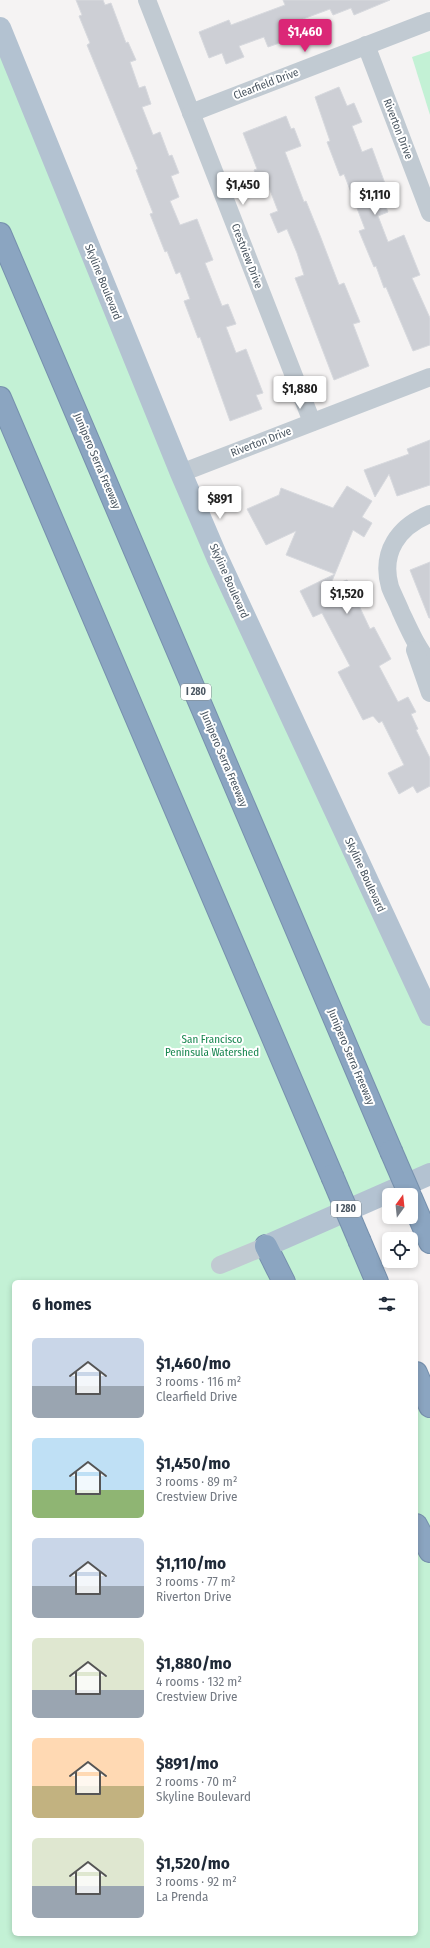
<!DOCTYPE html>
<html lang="en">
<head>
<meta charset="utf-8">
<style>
	:root { --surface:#fff; --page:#f2f2f3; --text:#1f2937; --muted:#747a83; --accent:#db2777 }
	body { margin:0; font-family:"Fira Sans Condensed",sans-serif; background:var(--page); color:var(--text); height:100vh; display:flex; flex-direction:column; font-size:15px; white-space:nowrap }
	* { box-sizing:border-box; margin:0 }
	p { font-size:13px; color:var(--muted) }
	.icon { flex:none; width:22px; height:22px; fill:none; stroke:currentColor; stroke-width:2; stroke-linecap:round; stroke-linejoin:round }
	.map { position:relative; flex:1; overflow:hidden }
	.sheet { position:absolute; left:12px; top:1280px; width:406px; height:656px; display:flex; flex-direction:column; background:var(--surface); border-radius:6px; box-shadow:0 2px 6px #0003 }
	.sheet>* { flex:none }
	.needle { width:26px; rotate:15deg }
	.controls { position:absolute; left:382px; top:1188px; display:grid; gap:8px }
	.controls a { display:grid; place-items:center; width:36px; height:36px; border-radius:6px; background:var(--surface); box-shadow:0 2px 6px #0003; font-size:20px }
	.price { position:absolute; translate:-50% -34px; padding:0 9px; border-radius:4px; background:#fff; color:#222; font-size:13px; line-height:26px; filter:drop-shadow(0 1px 2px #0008) }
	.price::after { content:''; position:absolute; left:50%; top:24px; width:12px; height:9px; margin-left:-6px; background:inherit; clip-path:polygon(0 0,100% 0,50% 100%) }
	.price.current { background:var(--accent); color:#fff }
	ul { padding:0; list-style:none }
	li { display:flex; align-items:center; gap:12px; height:100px; padding:0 20px }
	li span { display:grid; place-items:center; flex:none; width:112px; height:80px; border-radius:6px; color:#555 }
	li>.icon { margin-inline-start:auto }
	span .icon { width:48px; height:48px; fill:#fffc; stroke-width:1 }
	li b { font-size:17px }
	h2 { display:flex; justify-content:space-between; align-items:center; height:48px; padding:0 20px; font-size:17px }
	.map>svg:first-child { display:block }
	.green { fill:#c3f1d5 }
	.building { fill:#cdcfd5; stroke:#d7d9de }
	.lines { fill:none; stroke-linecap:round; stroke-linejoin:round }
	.highway-casing { stroke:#7690ad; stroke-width:24 }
	.minor { stroke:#c1cad2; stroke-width:18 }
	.major { stroke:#b3c2d1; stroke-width:22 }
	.highway { stroke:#8ba5c1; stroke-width:22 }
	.highway-bridge-casing { stroke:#7690ad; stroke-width:24; stroke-linecap:butt }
	.highway-bridge { stroke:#8ba5c1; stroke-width:22 }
	.labels { text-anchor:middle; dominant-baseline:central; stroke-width:4; stroke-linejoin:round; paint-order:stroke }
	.shield { fill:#fff; stroke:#808990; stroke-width:1 }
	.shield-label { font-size:10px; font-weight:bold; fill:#4a5661 }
	.street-label { font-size:11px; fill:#4a5661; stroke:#fff }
	.park-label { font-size:11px; fill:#17864f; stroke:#fff }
</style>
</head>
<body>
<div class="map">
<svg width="430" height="1948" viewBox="0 0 430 1948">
	<rect width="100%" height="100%" fill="#f5f3f3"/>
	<g class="green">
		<polygon points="0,28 92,255 430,1010 430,1175 347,1211 377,1282 14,1282 14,1934 416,1934 416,1373 430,1406 430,1948 0,1948"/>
		<polygon points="430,51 430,115 412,57"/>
	</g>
	<g class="building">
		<polygon points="76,0 103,0 105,5 111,3 126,43 128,42 136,60 130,62 139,88 145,86 151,104 142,107 153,135 160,132 169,156 172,155 179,173 171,176 179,197 170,201 180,225 197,219 213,260 205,263 222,306 228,304 236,324 226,327 236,353 246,349 263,393 256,395 262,409 230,421 200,337 198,338 184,301 190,299 180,272 176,274 167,251 165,252 150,214 153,213 136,170 138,169 87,45 90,43 79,16 82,15"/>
		<polygon points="283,0 390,0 354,15 351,8 333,15 330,9 303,19 309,33 268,47 264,37 239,46 244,57 226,64 222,53 209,58 199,32 229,20 231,25 285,5"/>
		<polygon points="339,87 347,106 354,103 362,122 352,126 362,152 372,148 387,189 380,192 388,212 378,216 388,242 404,235 420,275 412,278 430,318 430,345 413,351 386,287 384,288 376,266 374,267 359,231 365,229 344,174 340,176 327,142 330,141 315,97"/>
		<polygon points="286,116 291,129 294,128 301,146 285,152 304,202 306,201 321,238 339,285 344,283 360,322 353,324 369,366 334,380 295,278 304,275 297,253 287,229 278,233 270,214 278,211 268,185 260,188 254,170 257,169 243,133"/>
		<polygon points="430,440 430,485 397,496 389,474 375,497 364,470 409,454 407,449"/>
		<polygon points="347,486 372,501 362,517 372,523 364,537 353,530 330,586 347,580 370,629 374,627 391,659 379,666 398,702 408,697 416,712 411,714 418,729 416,730 430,758 430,786 417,793 413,786 399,794 388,773 404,765 382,721 379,723 373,716 363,720 338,672 350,666 322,613 313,617 300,591 335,574 286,555 296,531 266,545 247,509 279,495 281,488 333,508"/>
		<polygon points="430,562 430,618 429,618 410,570"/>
	</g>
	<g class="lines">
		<defs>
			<g id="highway">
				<polyline points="0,234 391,1151"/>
				<polyline points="0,398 332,1176"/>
				<polyline points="411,1198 430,1242"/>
				<polyline points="360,1242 377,1282"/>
				<polyline points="266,1246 284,1282"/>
				<polyline points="416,1373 430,1406"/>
				<polyline points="416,1525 430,1551"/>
			</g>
		</defs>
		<use href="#highway" class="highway-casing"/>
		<g class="minor">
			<polyline points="147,0 312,422"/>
			<polyline points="366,45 430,213"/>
			<polyline points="191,113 430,21"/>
			<polyline points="181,473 430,377"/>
			<path d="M430 514C399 526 380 552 390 587 393 595 398 604 401 612 409 629 417 648 430 663"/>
			<polyline points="415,650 430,693"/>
			<polyline points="220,1265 266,1246"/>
		</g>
		<g class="major">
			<polyline points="0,28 181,473 217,557 430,1015"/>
			<polyline points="266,1246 430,1174"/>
		</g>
		<use href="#highway" class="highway"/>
		<defs>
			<g id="highway-bridge">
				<polyline points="391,1151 410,1195"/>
				<polyline points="332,1176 360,1242"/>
			</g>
		</defs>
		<use href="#highway-bridge" class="highway-bridge-casing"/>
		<use href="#highway-bridge" class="highway-bridge"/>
	</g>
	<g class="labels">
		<g class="shield">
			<rect x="181" y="684" width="30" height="16" rx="3"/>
			<rect x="331" y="1201" width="30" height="16" rx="3"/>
		</g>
		<g class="shield-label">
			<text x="196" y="692">I 280</text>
			<text x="346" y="1209">I 280</text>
		</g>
		<g class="street-label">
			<text transform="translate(266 84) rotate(-21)">Clearfield Drive</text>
			<text transform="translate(398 129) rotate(69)">Riverton Drive</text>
			<text transform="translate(247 256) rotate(69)">Crestview Drive</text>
			<text transform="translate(103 282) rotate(68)">Skyline Boulevard</text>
			<text transform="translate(261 442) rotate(-21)">Riverton Drive</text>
			<text transform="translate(97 461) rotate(67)">Junipero Serra Freeway</text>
			<text transform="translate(229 581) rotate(66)">Skyline Boulevard</text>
			<text transform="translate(224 759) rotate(67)">Junipero Serra Freeway</text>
			<text transform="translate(365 875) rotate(65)">Skyline Boulevard</text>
			<text transform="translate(351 1057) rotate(67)">Junipero Serra Freeway</text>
		</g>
		<g class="park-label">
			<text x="212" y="1039">San Francisco<tspan x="212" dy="13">Peninsula Watershed</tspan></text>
		</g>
	</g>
</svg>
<div class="controls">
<a><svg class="needle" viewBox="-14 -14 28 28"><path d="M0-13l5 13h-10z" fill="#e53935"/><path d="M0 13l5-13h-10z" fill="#747a83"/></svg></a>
<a><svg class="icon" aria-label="locate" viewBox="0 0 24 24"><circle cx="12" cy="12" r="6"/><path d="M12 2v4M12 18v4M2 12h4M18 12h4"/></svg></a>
</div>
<b class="price current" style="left:305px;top:53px">$1,460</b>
<b class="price" style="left:243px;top:206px">$1,450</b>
<b class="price" style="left:375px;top:216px">$1,110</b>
<b class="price" style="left:300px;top:410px">$1,880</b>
<b class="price" style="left:220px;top:520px">$891</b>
<b class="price" style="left:347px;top:615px">$1,520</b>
<section class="sheet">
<h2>6 homes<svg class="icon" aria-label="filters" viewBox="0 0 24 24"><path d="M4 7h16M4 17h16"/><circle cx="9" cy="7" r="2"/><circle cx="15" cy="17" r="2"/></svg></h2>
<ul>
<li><span style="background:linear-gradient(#c9d6e8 60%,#9aa5b1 0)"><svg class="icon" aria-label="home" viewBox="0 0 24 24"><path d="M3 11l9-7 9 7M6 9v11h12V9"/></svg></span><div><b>$1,460/mo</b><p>3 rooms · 116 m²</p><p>Clearfield Drive</p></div></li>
<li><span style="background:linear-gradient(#bfe0f5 65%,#8fb573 0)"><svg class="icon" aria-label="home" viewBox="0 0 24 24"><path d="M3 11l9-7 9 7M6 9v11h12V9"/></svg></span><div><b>$1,450/mo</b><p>3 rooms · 89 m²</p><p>Crestview Drive</p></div></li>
<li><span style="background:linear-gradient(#c9d6e8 60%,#9aa5b1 0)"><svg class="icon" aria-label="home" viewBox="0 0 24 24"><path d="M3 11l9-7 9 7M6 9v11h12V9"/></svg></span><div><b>$1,110/mo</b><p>3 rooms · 77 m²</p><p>Riverton Drive</p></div></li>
<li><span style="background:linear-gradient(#dfe7d0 65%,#9aa5b1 0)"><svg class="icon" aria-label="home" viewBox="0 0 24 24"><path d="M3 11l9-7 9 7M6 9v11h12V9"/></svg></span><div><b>$1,880/mo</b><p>4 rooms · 132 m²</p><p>Crestview Drive</p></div></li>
<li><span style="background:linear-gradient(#ffd9b3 60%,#c2b280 0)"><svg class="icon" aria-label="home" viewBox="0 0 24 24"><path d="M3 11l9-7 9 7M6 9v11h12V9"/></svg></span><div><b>$891/mo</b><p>2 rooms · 70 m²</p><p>Skyline Boulevard</p></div></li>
<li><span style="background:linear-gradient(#dfe7d0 60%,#9aa5b1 0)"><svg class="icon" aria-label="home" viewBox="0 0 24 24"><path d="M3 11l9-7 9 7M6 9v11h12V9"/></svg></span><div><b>$1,520/mo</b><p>3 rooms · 92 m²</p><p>La Prenda</p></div></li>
</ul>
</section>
</div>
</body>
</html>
